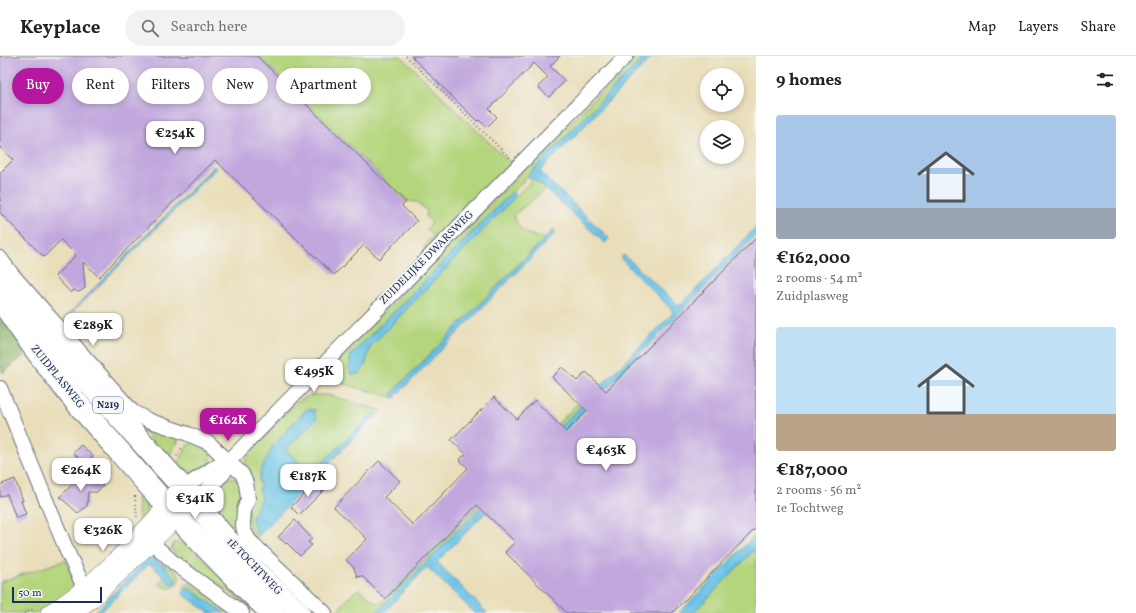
<!DOCTYPE html>
<html lang="en">
<head>
<meta charset="utf-8">
<style>
	:root { --surface:#fff; --page:#f2f2f2; --text:#222; --muted:#767676; --line:#e0e0e0; --accent:#b5179e }
	body { margin:0; font-family:Vollkorn,serif; background:var(--page); color:var(--text); height:100vh; display:flex; flex-direction:column; font-size:15px; white-space:nowrap }
	* { box-sizing:border-box; margin:0 }
	p { font-size:13px; color:var(--muted) }
	.icon { flex:none; width:22px; height:22px; fill:none; stroke:currentColor; stroke-width:2; stroke-linecap:round; stroke-linejoin:round }
	.map { position:relative; flex:1; overflow:hidden }
	.side { display:flex; flex-direction:column; background:var(--surface); width:380px }
	.side>* { flex:none }
	.top-card { position:absolute; left:12px; top:12px; width:380px; height:36px; display:flex; gap:8px }
	.fabs { position:absolute; left:700px; top:12px; display:grid; gap:8px }
	.fabs a { display:grid; place-items:center; width:44px; height:44px; border-radius:50%; background:var(--surface); box-shadow:0 2px 6px #0003; font-size:20px }
	.scale { position:absolute; left:12px; bottom:10px; width:90px; box-sizing:border-box; padding-left:4px; border:2px solid #1b2f5e; border-top:0; font-size:11px; line-height:14px; white-space:nowrap; color:#1b2f5e; -webkit-text-stroke:3px #f6f6f2; paint-order:stroke }
	.price { position:absolute; translate:-50% -34px; padding:0 9px; border-radius:8px; background:#fff; color:#222; font-size:13px; line-height:26px; filter:drop-shadow(0 1px 2px #0008) }
	.price::after { content:''; position:absolute; left:50%; top:24px; width:12px; height:9px; margin-left:-6px; background:inherit; clip-path:polygon(0 0,100% 0,50% 100%) }
	.price.selected { background:var(--accent); color:#fff }
	ul { padding:0; list-style:none }
	li { display:grid; align-content:center; gap:8px; height:212px; padding:0 20px }
	li span { display:grid; place-items:center; height:124px; border-radius:4px; color:#555 }
	li>.icon { margin-inline-start:auto }
	span .icon { width:72px; height:72px; fill:#fffc; stroke-width:1 }
	li b { font-size:17px }
	h2 { display:flex; justify-content:space-between; align-items:center; height:48px; padding:0 20px; font-size:17px }
	.tag { padding:0 14px; border-radius:18px; background:var(--surface); box-shadow:0 2px 6px #0003; font-size:14px; line-height:36px }
	.tag.selected { background:var(--accent); color:#fff }
	header { display:flex; align-items:center; gap:24px; box-sizing:border-box; height:56px; padding:0 20px; background:var(--surface); border-bottom:1px solid var(--line) }
	header strong { font-size:19px }
	nav { display:flex; gap:22px; margin-inline-start:auto; font-size:14px }
	.search { width:280px; height:36px; background:var(--page); display:flex; align-items:center; gap:10px; box-sizing:border-box; padding:0 14px; border-radius:22px; color:var(--muted); font-size:15px }
	main { display:flex; flex:1; min-height:0 }
	.map>svg:first-child { display:block }
	.green { fill:#b5d57d; stroke:#68826e }
	.forest { fill:#90b66c; stroke:#567265 }
	.water { fill:#68c3e6; stroke:#4279a2 }
	.building { fill:#c1a7de }
	.lines { fill:none; stroke-linecap:round; stroke-linejoin:round }
	.minor-casing { stroke:#636c7e; stroke-width:16 }
	.tertiary-casing { stroke:#636c7e; stroke-width:18 }
	.primary-casing { stroke:#636c7e; stroke-width:24 }
	.path { stroke:#636c7e; stroke-width:2; stroke-dasharray:1 3; stroke-linecap:butt }
	.minor { stroke:#fff; stroke-width:14 }
	.tertiary { stroke:#fff; stroke-width:17 }
	.primary { stroke:#fff; stroke-width:22 }
	.labels { text-anchor:middle; dominant-baseline:central; stroke-width:3.5; stroke-linejoin:round; paint-order:stroke }
	.shield { fill:#f6f6f2; stroke:#5d6b8a; stroke-width:1 }
	.shield-label { font-size:10px; font-weight:bold; fill:#1b2f5e }
	.street-label { font-size:11px; fill:#1b2f5e; stroke:#f6f6f2 }
</style>
</head>
<body>
<header>
<strong>Keyplace</strong>
<div class="search"><svg class="icon" aria-label="search" viewBox="0 0 24 24"><circle cx="10" cy="10" r="6"/><path d="M15 15l6 6"/></svg>Search here</div>
<nav><a>Map</a><a>Layers</a><a>Share</a></nav>
</header>
<main>
<div class="map">
<svg width="756" height="557" viewBox="0 0 756 557">
	<rect width="100%" height="100%" fill="#f6f6f2"/>
	<filter id="ink" filterUnits="userSpaceOnUse"><feTurbulence type="fractalNoise" baseFrequency=".025" numOctaves="2"/><feDisplacementMap in="SourceGraphic" scale="8" xChannelSelector="R" yChannelSelector="G"/><feConvolveMatrix kernelMatrix="1 2 1 2 8 2 1 2 1" color-interpolation-filters="sRGB"/></filter>
	<filter id="wash" filterUnits="userSpaceOnUse"><feTurbulence type="fractalNoise" baseFrequency=".012" numOctaves="4" result="noise"/><feDisplacementMap in="SourceGraphic" scale="16" xChannelSelector="R" yChannelSelector="G"/><feGaussianBlur stdDeviation="0.9" result="paint"/><feColorMatrix in="noise" values="0 0 0 0 0 0 0 0 0 0 0 0 0 0 0 0 0 1.4 0 .05"/><feComposite in="paint" operator="in"/></filter>
	<g filter="url(#wash)">
		<rect width="100%" height="100%" fill="#e9deb9"/>
		<g class="green">
			<polygon points="258,0 401,0 512,109 428,194 423,192 433,179 426,174 432,167 426,161 427,155 417,146 406,145"/>
			<path d="M636 0H645L510 139 351 299V316L353 318 365 310 370 291 514 142 533 123H534L546 133 513 159C522 178 525 177 544 183L392 337 391 338 396 340 395 342 334 325C328 320 330 316 331 309Z"/>
			<polygon points="314,339 328,339 382,355 337,394 311,418 287,395 287,392 316,364 314,357 316,355 310,353 306,354 287,374 259,423 261,442 252,462 257,481 254,483 249,475 245,411 246,403 249,399 276,367 296,346 306,341"/>
			<polygon points="577,348 580,352 383,552 376,557 335,557 355,535 359,533 376,547 385,544"/>
			<path d="M130 358 179 380C178 388 172 396 166 402Z"/>
			<path d="M193 386 209 395 211 401 210 407C193 418 192 421 173 410L181 402 188 389Z"/>
			<path d="M231 422 237 423 244 438 256 500 219 458C214 445 214 427 231 422Z"/>
			<path d="M140 439C149 450 148 459 140 470L137 443Z"/>
			<polygon points="174,487 178,487 190,490 258,557 193,510 191,512 171,494"/>
			<polygon points="756,492 756,557 693,557"/>
			<polygon points="66,504 74,527 73,534 45,554 38,557 0,557 0,526"/>
			<path d="M164 506 179 518C180 533 169 536 158 527L164 522 169 527 165 510 162 508Z"/>
			<polygon points="191,527 234,557 225,557 190,533 186,532 184,534 183,532 186,529"/>
		</g>
		<polygon class="forest" points="0,253 27,297 3,317 0,309"/>
		<g class="water">
			<polygon points="645,0 653,0 540,115 543,119 608,181 609,183 605,187 535,123 532,124 527,120"/>
			<polygon points="214,110 216,112 65,264 64,263"/>
			<polygon points="512,136 516,140 514,142 370,291 365,310 359,318 353,318 352,319 349,312 351,299"/>
			<polygon points="756,171 756,179 437,506 487,557 475,557 427,511 383,557 376,557 673,257 670,252 621,203 621,201 624,199 626,201 678,249 681,249"/>
			<polygon points="553,174 556,176 396,340 393,340 391,338 392,337"/>
			<polygon points="310,353 312,355 314,353 316,355 314,357 316,360 316,364 287,392 287,395 311,418 373,357 374,357 376,359 257,481 252,462 261,442 259,423 261,414 273,390 306,354"/>
			<polygon points="756,478 756,492 693,557 679,557"/>
			<path d="M150 500C160 507 169 513 176 523L175 527H169L153 510 149 508 100 557H96V555Z"/>
			<polygon points="186,532 190,533 225,557 209,557 183,538 184,534"/>
		</g>
		<g id="blocks">
			<g class="building">
				<polygon points="0,0 257,0 406,146 402,150 417,165 379,203 364,189 334,219 215,104 99,221 83,206 85,232 79,236 74,234 71,237 55,220 76,199 61,184 44,201 0,157 0,117 13,104 0,92"/>
				<polygon points="411,0 560,0 550,10 565,25 549,41 538,31 548,21 534,7 489,53 497,61 487,71 479,64 477,65"/>
				<polygon points="756,182 756,472 672,557 567,557 505,496 515,486 477,449 385,543 362,520 357,521 354,512 346,504 367,483 334,451 379,405 400,425 384,441 413,469 468,412 459,404 466,398 451,384 494,341 517,363 535,344 566,376 587,355 552,321 562,311 577,325 586,316 606,335"/>
				<polygon points="81,389 93,400 85,408 73,397"/>
				<polygon points="86,414 103,430 97,436 88,436 87,450 78,457 60,441"/>
				<polygon points="15,423 23,445 21,445 26,458 16,462 7,438 0,441 0,429"/>
				<polygon points="318,424 326,432 299,459 291,451"/>
				<polygon points="295,464 312,483 308,486 312,489 300,500 287,487 286,488 278,481"/>
			</g>
		</g>
	</g>
	<g filter="url(#ink)">
		<use href="#blocks" fill-opacity="0" stroke="#636c7e" stroke-width="1"/>
		<g class="lines">
			<defs>
				<g id="minor">
					<polyline points="0,202 11,217 133,356 148,364 188,378 209,387 242,418 246,427 248,443 244,454 243,469 244,475 249,484 325,557"/>
					<polyline points="0,332 67,495 81,525 90,541"/>
					<polyline points="183,432 219,408 229,405"/>
					<polyline points="195,445 224,417 229,405 626,0"/>
					<polyline points="144,479 173,506 242,557"/>
				</g>
				<g id="tertiary">
					<path d="M49 557C102 526 142 476 183 432"/>
					<polyline points="73,557 92,543 186,453"/>
				</g>
				<g id="primary">
					<polyline points="0,220 87,325 183,432 221,477 257,517 299,557"/>
					<path d="M0 243C20 273 42 303 64 331 81 353 100 373 118 394 167 451 217 506 272 557"/>
				</g>
			</defs>
			<use href="#minor" class="minor-casing"/>
			<use href="#tertiary" class="tertiary-casing"/>
			<use href="#primary" class="primary-casing"/>
			<g class="path">
				<polyline points="406,0 510,102"/>
				<polyline points="177,400 183,390"/>
				<polyline points="135,440 137,462"/>
				<polyline points="24,557 35,553"/>
			</g>
			<use href="#minor" class="minor"/>
			<use href="#tertiary" class="tertiary"/>
			<use href="#primary" class="primary"/>
		</g>
	</g>
	<g class="labels">
		<rect class="shield" x="93" y="341" width="30" height="16" rx="3"/>
		<g class="shield-label">
			<text x="108" y="349">N219</text>
		</g>
		<g class="street-label">
			<text transform="translate(427 202) rotate(-45)">ZUIDELIJKE DWARSWEG</text>
			<text transform="translate(57 321) rotate(51)">ZUIDPLASWEG</text>
			<text transform="translate(254 511) rotate(46)">1E TOCHTWEG</text>
		</g>
	</g>
</svg>
<div class="fabs">
<a><svg class="icon" aria-label="locate" viewBox="0 0 24 24"><circle cx="12" cy="12" r="6"/><path d="M12 2v4M12 18v4M2 12h4M18 12h4"/></svg></a>
<a><svg class="icon" aria-label="layers" viewBox="0 0 24 24"><path d="M12 4l9 5-9 5-9-5zM3 14l9 5 9-5"/></svg></a>
</div>
<div class="scale">50 m</div>
<b class="price" style="left:175px;top:99px">€254K</b>
<b class="price" style="left:93px;top:291px">€289K</b>
<b class="price" style="left:314px;top:337px">€495K</b>
<b class="price selected" style="left:228px;top:386px">€162K</b>
<b class="price" style="left:606px;top:416px">€463K</b>
<b class="price" style="left:81px;top:436px">€264K</b>
<b class="price" style="left:308px;top:442px">€187K</b>
<b class="price" style="left:195px;top:464px">€341K</b>
<b class="price" style="left:103px;top:496px">€326K</b>
<div class="top-card">
<a class="tag selected">Buy</a>
<a class="tag">Rent</a>
<a class="tag">Filters</a>
<a class="tag">New</a>
<a class="tag">Apartment</a>
</div>
</div>
<section class="side">
<h2>9 homes<svg class="icon" aria-label="filters" viewBox="0 0 24 24"><path d="M4 7h16M4 17h16"/><circle cx="9" cy="7" r="2"/><circle cx="15" cy="17" r="2"/></svg></h2>
<ul>
<li><span style="background:linear-gradient(#a9c7e8 75%,#9aa5b1 0)"><svg class="icon" aria-label="home" viewBox="0 0 24 24"><path d="M3 11l9-7 9 7M6 9v11h12V9"/></svg></span><div><b>€162,000</b><p>2 rooms · 54 m²</p><p>Zuidplasweg</p></div></li>
<li><span style="background:linear-gradient(#bfe0f5 70%,#b9a48a 0)"><svg class="icon" aria-label="home" viewBox="0 0 24 24"><path d="M3 11l9-7 9 7M6 9v11h12V9"/></svg></span><div><b>€187,000</b><p>2 rooms · 56 m²</p><p>1e Tochtweg</p></div></li>
</ul>
</section>
</main>
</body>
</html>
